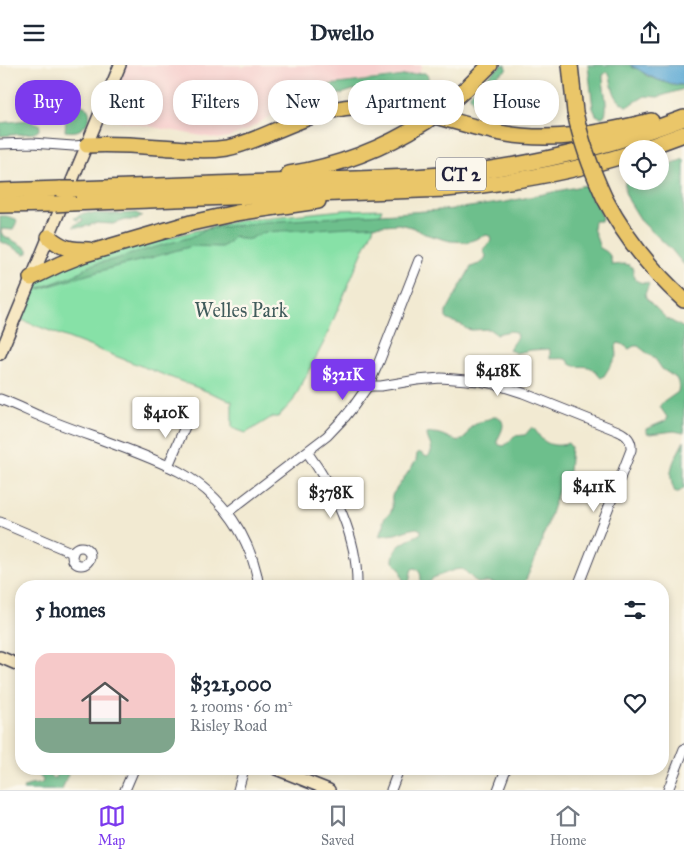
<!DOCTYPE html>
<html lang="en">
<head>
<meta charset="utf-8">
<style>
	:root { --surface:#fff; --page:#f2f2f3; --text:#1f2937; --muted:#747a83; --line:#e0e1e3; --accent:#7c3aed }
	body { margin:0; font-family:"IM FELL Great Primer",serif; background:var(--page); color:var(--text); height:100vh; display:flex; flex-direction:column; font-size:19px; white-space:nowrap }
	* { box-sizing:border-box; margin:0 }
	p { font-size:16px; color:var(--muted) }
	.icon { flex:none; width:28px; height:28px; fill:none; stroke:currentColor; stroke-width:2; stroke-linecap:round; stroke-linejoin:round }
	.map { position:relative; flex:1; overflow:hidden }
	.panel { position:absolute; left:15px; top:515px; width:654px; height:195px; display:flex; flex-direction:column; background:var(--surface); border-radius:20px; box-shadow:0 2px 8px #0003 }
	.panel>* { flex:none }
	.banner { position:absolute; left:15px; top:15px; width:655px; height:45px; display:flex; gap:10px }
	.buttons { position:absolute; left:619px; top:75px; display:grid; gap:10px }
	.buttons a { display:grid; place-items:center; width:50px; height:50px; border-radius:50%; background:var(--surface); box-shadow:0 2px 8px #0003; font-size:25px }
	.price { position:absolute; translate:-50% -42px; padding:0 11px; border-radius:5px; background:#fff; color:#222; font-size:16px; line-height:32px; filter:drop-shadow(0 1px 2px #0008) }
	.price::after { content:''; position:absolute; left:50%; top:30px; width:15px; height:11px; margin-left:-8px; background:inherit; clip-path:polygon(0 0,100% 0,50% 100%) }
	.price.current { background:var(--accent); color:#fff }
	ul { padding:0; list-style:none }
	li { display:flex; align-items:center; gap:15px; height:125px; padding:0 20px }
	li+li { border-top:1px solid var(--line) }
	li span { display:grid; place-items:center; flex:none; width:140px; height:100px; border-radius:15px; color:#555 }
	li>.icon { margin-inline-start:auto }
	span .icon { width:60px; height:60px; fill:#fffc; stroke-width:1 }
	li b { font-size:21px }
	h2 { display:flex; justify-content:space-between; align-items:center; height:60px; padding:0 20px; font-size:21px }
	.tag { padding:0 18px; border-radius:20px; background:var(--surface); box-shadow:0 2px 8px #0003; font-size:18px; line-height:45px }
	.tag.current { background:var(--accent); color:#fff }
	header { display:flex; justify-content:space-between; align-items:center; height:65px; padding:0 20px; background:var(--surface); font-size:22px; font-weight:700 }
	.menu { display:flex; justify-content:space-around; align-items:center; height:70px; border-top:1px solid var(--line); background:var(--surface); font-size:14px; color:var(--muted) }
	.menu a { display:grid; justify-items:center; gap:2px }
	.menu .current { color:var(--accent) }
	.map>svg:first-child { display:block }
	.built { fill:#f7d0ce }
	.green { fill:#87e1a7; stroke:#548271 }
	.forest { fill:#6dbf8c; stroke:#487064 }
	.water { fill:#5ba9d4; stroke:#3e6688 }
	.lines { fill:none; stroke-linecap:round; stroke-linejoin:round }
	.street-casing { stroke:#414052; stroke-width:11 }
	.secondary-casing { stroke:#414052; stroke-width:14 }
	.highway-casing { stroke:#414052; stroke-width:18 }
	.street { stroke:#fff; stroke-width:9 }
	.secondary { stroke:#f7e8c3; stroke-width:11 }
	.highway { stroke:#eac669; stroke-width:15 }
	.highway-bridge-casing { stroke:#414052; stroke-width:18; stroke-linecap:butt }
	.highway-bridge { stroke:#eac669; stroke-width:15 }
	.labels { text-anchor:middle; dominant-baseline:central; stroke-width:5; stroke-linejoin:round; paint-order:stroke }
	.shield { fill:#fbf7ec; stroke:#636270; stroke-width:1 }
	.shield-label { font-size:19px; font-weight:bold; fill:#22223b }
	.park-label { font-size:20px; fill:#405b5b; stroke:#fbf7ec }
</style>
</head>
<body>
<header><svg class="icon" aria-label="menu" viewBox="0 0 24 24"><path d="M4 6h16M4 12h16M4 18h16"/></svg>Dwello<svg class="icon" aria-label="share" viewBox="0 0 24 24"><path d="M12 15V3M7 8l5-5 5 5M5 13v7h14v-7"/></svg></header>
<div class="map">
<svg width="684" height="725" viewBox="0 0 684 725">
	<rect width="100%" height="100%" fill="#fbf7ec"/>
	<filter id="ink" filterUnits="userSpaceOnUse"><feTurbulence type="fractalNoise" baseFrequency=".02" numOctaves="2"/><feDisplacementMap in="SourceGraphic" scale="10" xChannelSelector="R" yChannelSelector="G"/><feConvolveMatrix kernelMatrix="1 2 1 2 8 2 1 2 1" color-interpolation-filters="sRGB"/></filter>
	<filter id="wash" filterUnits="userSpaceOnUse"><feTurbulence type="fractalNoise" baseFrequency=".0096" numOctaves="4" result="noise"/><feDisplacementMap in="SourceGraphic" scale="20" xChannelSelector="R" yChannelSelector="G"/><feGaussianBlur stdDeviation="1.12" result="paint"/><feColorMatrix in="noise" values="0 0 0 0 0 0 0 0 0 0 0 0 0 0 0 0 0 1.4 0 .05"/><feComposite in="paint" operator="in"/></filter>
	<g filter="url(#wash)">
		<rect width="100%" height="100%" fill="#f2ead2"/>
		<polygon class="built" points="126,0 242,0 241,3 247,0 422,0 419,8 322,20 247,65 228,72 218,74 104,53"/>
		<g class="green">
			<polygon points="419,22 424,25 425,28 423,30 407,30 395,29 396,26 414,24"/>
			<polygon points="382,144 363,186 323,279 293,336 278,352 272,352 246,368 232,363 232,336 19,254 34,215 61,201 214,161 242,155 343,145"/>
		</g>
		<g class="forest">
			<path d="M502 0H506L507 4C504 7 500 8 497 11 489 19 488 30 487 40L475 41 470 31V29L495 5Z"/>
			<path d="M588 0H630L633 3 639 4 647 11 672 20H684V24L658 32 645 31 630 40 626 41C612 33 613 21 609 8L607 7 603 10C602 19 610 45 604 51 603 52 602 52 600 52L596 50 593 43Z"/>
			<polygon points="421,8 425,8 428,11 428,15 425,20 397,25 388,23 383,21 378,21 365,25 353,25 341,29 322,30 320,28 320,26 323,23 328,20 390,13"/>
			<path d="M528 27 537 28C542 33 543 38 540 44L537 45 531 42 521 43 515 37 517 32Z"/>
			<path d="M81 40C94 43 90 58 82 63 78 67 71 67 65 66L66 54 63 47 76 41Z"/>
			<polygon points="27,55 39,59 40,63 38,66 34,68 0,71 0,58"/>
			<polygon points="684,94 684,200 671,184 642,157 629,136 625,127 625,116 627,114 628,116 660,116 660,103"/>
			<path d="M586 120 588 122 592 135 597 137 602 152 601 156H594L593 163 600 183C610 188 610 189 612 200 617 200 624 198 629 200 639 205 626 218 648 218L649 219 645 229 646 233 666 253 684 263V368L674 366 650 369 647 368 646 366V364L665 356 667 354V352L660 342 661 339 678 327 679 319 676 313 662 304 656 295 638 281H634L629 284 622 279 618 278 616 281 617 290 604 311 601 313C598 311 597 307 593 304 585 298 572 306 568 295 562 292 556 295 550 293V285L549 284 531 285 516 288 509 285C511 279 515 277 517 271L515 267 510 266 496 269 489 264 472 265 466 264 462 260 448 255 446 253V247L471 202C477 199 486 199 486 190L483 187 485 182 491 176 490 171 486 170 468 177 450 176 425 169 412 162 399 159 266 167C249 171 253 179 234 171L227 179 221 182 193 181 170 187 147 194 114 202 39 224 40 223 75 210 90 200 116 194 135 188 191 172 206 164 264 157 455 144 506 137Z"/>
			<polygon points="84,148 112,149 136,148 142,151 137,155 126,155 113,159 97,158 83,162 74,162 73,161 82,156 83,154 82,153 76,155 74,153"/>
			<polygon points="0,151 6,151 16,154 17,156 13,165 2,164 1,167 3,170 28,184 28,188 25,189 0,176"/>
			<path d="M497 351C508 358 501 367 497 376L499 380 504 381 509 377 514 371 525 370 532 362C536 365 537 368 540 372 547 381 559 382 568 378L571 382 569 406 565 415 559 424 538 488 523 521H498C490 514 486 518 477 518L465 506 461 504 454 505 433 513 427 521H419C421 514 423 508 415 503L412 504C410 508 411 512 409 517L404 518 403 516 400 504 393 497C392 479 409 476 421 468V465L417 463 411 464 395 469 379 471 384 461C380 451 391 452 392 443 393 438 391 435 392 430L416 396 417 389 419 387 427 392C437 385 427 377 427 369 441 364 453 379 462 375 466 373 468 366 471 362 474 359 493 352 497 351Z"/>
			<path d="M684 376V423L679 427H675C665 406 675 394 684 376Z"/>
			<path d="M56 704H70L62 725H23L24 722C30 719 36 720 42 718L43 715 39 711 40 709 43 707 53 713H56L58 707Z"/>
		</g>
		<path class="water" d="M630 0H684V20C667 19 655 15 641 6 637 3 634 3 630 0Z"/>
	</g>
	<g filter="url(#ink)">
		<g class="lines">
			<defs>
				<g id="street">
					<polyline points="0,79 32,78 73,81 87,80"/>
					<path d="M368 321H381L417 315 441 313 480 316 495 319 523 328 618 366C627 370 632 375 631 385L578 521"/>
					<path d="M0 334C14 339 28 346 42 352 58 359 75 365 92 371 121 382 152 392 180 407 223 431 251 472 259 521"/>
					<path d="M307 387C334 424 358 473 357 521"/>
					<polyline points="168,401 187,357"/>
					<polyline points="228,447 327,371 345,352 353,342 368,321 379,297 419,195"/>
					<polyline points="0,457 73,488"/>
					<circle cx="81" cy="491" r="9"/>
					<polyline points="125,725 134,704"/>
					<polyline points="238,725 244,704"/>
					<polyline points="391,725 399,704"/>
					<polyline points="498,725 506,704"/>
					<polyline points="668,725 684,684"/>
				</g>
				<g id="secondary">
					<polyline points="0,289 120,0"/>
					<polyline points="0,592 21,601"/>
					<polyline points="276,704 329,725"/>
				</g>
				<g id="highway">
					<polyline points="570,0 575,47"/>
					<polyline points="444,43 469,21 490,0"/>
					<path d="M87 80C116 78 145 81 174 83 192 85 209 86 227 83 242 80 256 74 270 68 305 53 333 40 372 41 415 41 459 60 501 68 552 78 602 68 651 56"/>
					<polyline points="643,84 684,69"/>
					<path d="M289 109C338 101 383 84 425 57"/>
					<path d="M76 124 413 112C506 107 597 86 684 53"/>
					<polyline points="0,126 61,124"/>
					<path d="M605 134C625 172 652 206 684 235"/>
					<path d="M70 138 446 124C507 118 569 108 628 89"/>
					<polyline points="0,140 55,139"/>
					<path d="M49 172C63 184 71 185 89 185"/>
					<polyline points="31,213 60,199 85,189 191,158 236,148 318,136"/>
				</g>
			</defs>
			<use href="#street" class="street-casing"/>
			<use href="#secondary" class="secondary-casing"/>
			<use href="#highway" class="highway-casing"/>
			<use href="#street" class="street"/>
			<use href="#secondary" class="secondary"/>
			<use href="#highway" class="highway"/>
			<defs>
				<g id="highway-bridge">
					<path d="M575 47C581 77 592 106 605 134"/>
					<polyline points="425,57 444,43"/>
					<polyline points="61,124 76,124"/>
					<polyline points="55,139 70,138"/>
				</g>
			</defs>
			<use href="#highway-bridge" class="highway-bridge-casing"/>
			<use href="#highway-bridge" class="highway-bridge"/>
		</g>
	</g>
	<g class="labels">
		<rect class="shield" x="436" y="92.5" width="50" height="33" rx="4"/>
		<g class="shield-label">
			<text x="461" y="109">CT 2</text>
		</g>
		<g class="park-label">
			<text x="241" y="245">Welles Park</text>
		</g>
	</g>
</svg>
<div class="buttons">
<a><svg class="icon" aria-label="locate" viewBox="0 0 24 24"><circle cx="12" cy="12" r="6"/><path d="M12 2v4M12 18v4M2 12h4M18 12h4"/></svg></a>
</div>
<b class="price" style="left:498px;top:332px">$418K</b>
<b class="price current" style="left:343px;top:336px">$321K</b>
<b class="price" style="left:166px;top:374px">$410K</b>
<b class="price" style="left:594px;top:448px">$411K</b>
<b class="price" style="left:331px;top:454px">$378K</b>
<div class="banner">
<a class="tag current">Buy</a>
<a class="tag">Rent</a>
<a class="tag">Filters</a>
<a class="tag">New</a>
<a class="tag">Apartment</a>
<a class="tag">House</a>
</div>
<section class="panel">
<h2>5 homes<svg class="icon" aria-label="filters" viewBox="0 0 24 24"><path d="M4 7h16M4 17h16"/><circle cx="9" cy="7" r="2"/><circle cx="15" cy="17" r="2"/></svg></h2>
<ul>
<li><span style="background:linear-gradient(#f6c9c9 65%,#7fa58c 0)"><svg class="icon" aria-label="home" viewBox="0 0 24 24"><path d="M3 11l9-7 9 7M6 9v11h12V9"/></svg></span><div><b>$321,000</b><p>2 rooms · 60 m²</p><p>Risley Road</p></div><svg class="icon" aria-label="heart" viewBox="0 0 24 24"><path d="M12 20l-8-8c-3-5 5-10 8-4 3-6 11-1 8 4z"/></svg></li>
</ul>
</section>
</div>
<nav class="menu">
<a class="current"><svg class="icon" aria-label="map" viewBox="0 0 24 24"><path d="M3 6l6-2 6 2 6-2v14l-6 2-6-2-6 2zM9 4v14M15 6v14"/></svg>Map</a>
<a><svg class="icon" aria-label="saved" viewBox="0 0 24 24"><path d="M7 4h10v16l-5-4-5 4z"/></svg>Saved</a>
<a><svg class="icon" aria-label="home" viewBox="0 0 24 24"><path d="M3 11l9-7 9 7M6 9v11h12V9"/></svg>Home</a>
</nav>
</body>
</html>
